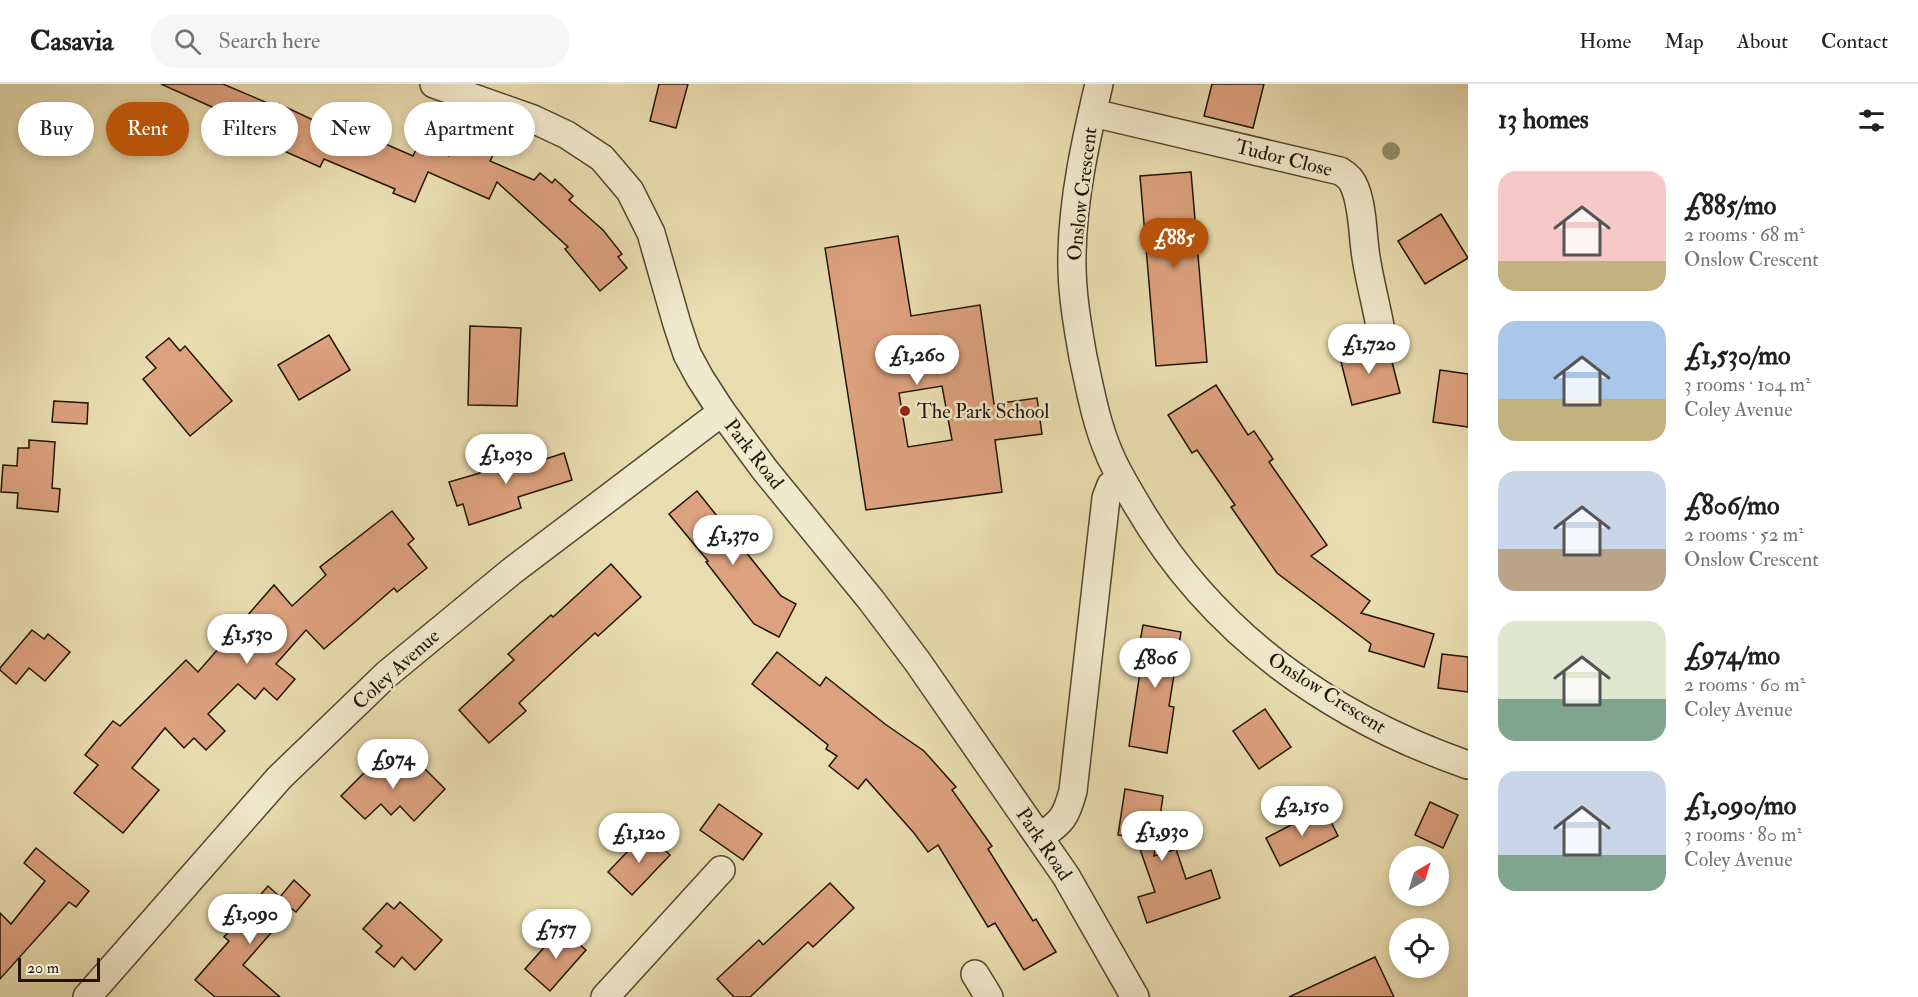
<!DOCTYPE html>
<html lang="en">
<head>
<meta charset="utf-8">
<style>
	:root { --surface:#fff; --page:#f6f6f6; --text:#202124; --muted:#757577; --line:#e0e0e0; --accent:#b45309 }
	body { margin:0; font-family:"IM FELL Double Pica",serif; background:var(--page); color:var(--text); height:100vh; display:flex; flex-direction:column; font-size:22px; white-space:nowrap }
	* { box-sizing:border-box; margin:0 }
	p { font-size:20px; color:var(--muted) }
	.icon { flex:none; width:33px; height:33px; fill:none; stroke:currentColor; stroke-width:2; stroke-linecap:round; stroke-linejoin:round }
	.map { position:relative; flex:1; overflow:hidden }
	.side { display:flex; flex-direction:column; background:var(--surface); width:450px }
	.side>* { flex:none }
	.banner { position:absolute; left:18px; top:18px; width:570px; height:54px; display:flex; gap:12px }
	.needle { width:39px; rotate:38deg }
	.buttons { position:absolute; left:1389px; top:762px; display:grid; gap:12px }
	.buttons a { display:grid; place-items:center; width:60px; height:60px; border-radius:50%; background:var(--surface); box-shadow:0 3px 9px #0003; font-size:30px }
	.scale { position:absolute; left:18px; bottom:15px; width:82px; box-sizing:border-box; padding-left:6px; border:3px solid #201504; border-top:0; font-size:16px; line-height:21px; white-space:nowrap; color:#201504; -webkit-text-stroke:4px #f1e9cb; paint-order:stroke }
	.price { position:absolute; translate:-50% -51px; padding:0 14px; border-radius:21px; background:#fff; color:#222; font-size:20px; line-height:39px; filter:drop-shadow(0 2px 3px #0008) }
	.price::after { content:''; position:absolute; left:50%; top:36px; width:18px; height:14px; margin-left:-9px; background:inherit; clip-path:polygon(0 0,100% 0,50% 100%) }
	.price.current { background:var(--accent); color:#fff }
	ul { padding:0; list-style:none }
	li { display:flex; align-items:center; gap:18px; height:150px; padding:0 30px }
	li span { display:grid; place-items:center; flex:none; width:168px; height:120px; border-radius:18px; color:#555 }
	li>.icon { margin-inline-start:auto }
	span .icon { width:72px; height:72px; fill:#fffc; stroke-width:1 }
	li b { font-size:26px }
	h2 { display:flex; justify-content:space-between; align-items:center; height:72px; padding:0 30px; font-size:26px }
	.chip { padding:0 21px; border-radius:27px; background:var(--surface); box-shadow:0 3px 9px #0003; font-size:21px; line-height:54px }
	.chip.current { background:var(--accent); color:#fff }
	header { display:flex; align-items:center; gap:36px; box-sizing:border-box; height:84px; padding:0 30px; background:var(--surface); border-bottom:2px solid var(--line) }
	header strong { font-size:28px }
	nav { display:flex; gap:33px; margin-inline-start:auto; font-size:21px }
	.search { width:420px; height:54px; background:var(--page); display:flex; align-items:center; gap:15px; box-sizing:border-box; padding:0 21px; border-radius:33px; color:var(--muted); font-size:22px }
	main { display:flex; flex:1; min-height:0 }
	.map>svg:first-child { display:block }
	.building { fill:#dca17d; stroke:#201504; stroke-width:1.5; fill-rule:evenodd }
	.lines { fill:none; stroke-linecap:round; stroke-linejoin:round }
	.minor-casing { stroke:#52472f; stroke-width:30 }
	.minor { stroke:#f1e9cb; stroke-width:27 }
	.tree { fill:#96916b }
	.poi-dot { fill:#8f2418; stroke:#f1e9cb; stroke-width:2 }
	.labels { text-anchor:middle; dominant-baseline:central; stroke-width:5; stroke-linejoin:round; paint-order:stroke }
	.street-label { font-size:20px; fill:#201504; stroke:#f1e9cb }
	.poi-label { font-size:20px; fill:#201504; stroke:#f1e9cb; text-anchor:start }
</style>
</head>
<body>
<header>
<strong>Casavia</strong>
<div class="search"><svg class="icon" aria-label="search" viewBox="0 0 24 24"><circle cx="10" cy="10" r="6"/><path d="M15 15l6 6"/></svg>Search here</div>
<nav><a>Home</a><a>Map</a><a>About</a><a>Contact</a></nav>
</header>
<main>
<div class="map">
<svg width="1468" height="913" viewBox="0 0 1468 913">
	<rect width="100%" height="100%" fill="#e9ddaf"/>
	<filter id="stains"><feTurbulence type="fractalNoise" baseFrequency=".00333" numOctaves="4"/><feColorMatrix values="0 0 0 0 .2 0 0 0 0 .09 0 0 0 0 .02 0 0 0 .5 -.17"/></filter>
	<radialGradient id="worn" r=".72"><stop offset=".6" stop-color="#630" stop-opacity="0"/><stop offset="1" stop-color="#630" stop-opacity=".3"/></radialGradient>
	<g class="building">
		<polygon points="161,0 223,0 277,23 279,20 362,59 365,51 413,72 419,59 449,72 454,60 468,67 470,62 493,71 490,77 534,96 540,89 552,99 555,95 573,112 569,116 603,146 622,170 618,173 627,184 600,207 565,165 568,163 497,98 489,115 428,88 415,118 393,109 395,105 324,75 320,83 248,51 252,41"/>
		<polygon points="659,0 688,0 676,44 650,37"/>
		<polygon points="1212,0 1264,0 1253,44 1204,32"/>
		<polygon points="1191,88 1207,278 1156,282 1140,92"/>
		<polygon points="1441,130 1468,174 1425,200 1398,157"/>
		<path d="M898 152 911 232 980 221 994 320 1037 314 1042 350 995 356 1002 408 866 426 825 164ZM942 302 952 356 908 363 899 309Z"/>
		<polygon points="470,242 521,244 517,322 468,321"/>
		<polygon points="329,251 350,286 299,316 278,281"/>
		<polygon points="169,254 180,267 185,262 232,317 190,352 143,295 156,284 146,273"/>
		<polygon points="1370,263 1377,268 1389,266 1400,309 1352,321 1339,270"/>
		<polygon points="1440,286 1468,290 1468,343 1433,338"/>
		<polygon points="1216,301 1248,351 1254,347 1273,375 1269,378 1327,461 1311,472 1370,517 1361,529 1434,550 1424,583 1369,567 1371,560 1277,489 1231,423 1235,421 1197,366 1192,369 1168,331"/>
		<polygon points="54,317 88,319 87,340 52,338"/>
		<polygon points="29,356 55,358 52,404 60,405 58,428 17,424 18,409 1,408 3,381 17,382 18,364 29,364"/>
		<polygon points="504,369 509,387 564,369 572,396 518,413 521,424 469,441 463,420 457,422 449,398 480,389 477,377"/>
		<polygon points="697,407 781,512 796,520 779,553 754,540 706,478 708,477 669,430"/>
		<polygon points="392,427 414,455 408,460 427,484 397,508 394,504 324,565 306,546 276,580 295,595 277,616 264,604 255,615 238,600 208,630 225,647 206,666 194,654 184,664 165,644 132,684 159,706 123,749 74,709 98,681 85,671 113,637 120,642 186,576 198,588 274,501 292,522 326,491 320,483"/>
		<polygon points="611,480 641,513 598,552 595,549 519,619 526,627 489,659 459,626 514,576 508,570 551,531 553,533"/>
		<polygon points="1143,541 1181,548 1169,622 1174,623 1167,669 1129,662 1140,588 1135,587"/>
		<polygon points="32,546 44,555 48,550 70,568 45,597 29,584 16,600 0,586 0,584"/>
		<polygon points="777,568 820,602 826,593 885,640 924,667 956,703 952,706 992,762 988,765 1033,837 1036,835 1056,868 1024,886 995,839 988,843 938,761 928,768 914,749 866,695 858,705 829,682 837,672 826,665 828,661 752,600"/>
		<polygon points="1442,570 1468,573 1468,608 1438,604"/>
		<polygon points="1265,625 1291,663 1259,685 1233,647"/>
		<polygon points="383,670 407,690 412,684 417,689 423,683 445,705 414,737 400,722 391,731 381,720 365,735 341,712"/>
		<polygon points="1125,705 1163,712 1154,772 1176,765 1186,795 1211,786 1220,814 1147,839 1138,813 1155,808 1136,754 1118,751"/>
		<polygon points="1430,718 1458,731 1443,764 1415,751"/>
		<polygon points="719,720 762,750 743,776 700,746"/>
		<polygon points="1324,724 1338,752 1280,782 1266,754"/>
		<polygon points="646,748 670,771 632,811 608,788"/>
		<polygon points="36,764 89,807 76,823 69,818 0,895 0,829 11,840 45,797 24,779"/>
		<polygon points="294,796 310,811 296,828 292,825 243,881 280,913 215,913 195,896 229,857 224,853 268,802 280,813"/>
		<polygon points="830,799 854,824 813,863 808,858 750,913 734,913 717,895 759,856 763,861"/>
		<polygon points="400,818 442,856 415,886 402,873 394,883 376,868 382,862 363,845 387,819 394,825"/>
		<polygon points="561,844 586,866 550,907 525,885"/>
		<polygon points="1375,873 1394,913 1289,913"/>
	</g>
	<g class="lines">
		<defs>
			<g id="minor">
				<polyline points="434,0 533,35 567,51 602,74 630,107 651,149 677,240 687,270 700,294 722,328 765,386 871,516 917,577 1066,792 1135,913"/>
				<path d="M1099 0C1086 55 1073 113 1072 170 1071 205 1077 239 1083 273 1090 305 1096 339 1109 369 1116 387 1127 404 1137 421 1211 549 1330 633 1468 681"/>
				<path d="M1093 29 1340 87C1347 91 1352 95 1355 104 1364 127 1362 154 1367 179 1371 203 1378 228 1382 253"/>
				<path d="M1040 753C1062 738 1066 733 1073 707L1106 414 1111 401 1121 394"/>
				<polyline points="975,890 989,913"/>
				<polyline points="87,913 279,694 387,590 512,487 722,328"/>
				<polyline points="605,913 721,786"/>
			</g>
		</defs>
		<use href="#minor" class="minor-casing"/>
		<use href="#minor" class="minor"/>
	</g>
	<circle class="tree" cx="1391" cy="67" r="9"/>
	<circle class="poi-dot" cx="905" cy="327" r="6"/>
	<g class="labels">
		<g class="street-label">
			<text transform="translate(1284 74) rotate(14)">Tudor Close</text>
			<text transform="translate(1082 110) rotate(-83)">Onslow Crescent</text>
			<text transform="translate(754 370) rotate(52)">Park Road</text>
			<text transform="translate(396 585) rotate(-42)">Coley Avenue</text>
			<text transform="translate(1327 609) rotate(32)">Onslow Crescent</text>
			<text transform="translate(1044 760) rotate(56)">Park Road</text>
		</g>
		<g class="poi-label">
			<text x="917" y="327">The Park School</text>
		</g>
	</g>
	<rect width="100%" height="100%" filter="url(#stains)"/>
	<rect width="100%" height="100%" fill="url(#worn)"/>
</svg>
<div class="buttons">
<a><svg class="needle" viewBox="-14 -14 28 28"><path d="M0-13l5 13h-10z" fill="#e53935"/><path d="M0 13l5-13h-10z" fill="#757577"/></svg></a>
<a><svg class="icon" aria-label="locate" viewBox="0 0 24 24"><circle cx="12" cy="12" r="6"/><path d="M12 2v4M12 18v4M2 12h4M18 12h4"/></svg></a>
</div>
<div class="scale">20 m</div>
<b class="price current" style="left:1174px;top:185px">£885</b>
<b class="price" style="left:1369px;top:291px">£1,720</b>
<b class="price" style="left:917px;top:302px">£1,260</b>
<b class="price" style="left:506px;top:401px">£1,030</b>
<b class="price" style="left:733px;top:482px">£1,370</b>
<b class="price" style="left:247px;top:581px">£1,530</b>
<b class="price" style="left:1155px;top:605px">£806</b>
<b class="price" style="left:393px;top:706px">£974</b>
<b class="price" style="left:1302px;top:753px">£2,150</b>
<b class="price" style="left:1162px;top:778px">£1,930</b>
<b class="price" style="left:639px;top:780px">£1,120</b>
<b class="price" style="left:250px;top:861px">£1,090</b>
<b class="price" style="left:556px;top:876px">£757</b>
<div class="banner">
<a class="chip">Buy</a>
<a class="chip current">Rent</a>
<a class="chip">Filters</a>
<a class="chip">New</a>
<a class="chip">Apartment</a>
</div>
</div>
<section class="side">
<h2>13 homes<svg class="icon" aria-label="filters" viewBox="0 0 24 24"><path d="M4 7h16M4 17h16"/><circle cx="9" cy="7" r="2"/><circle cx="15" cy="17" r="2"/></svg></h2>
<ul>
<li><span style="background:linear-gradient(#f6c9c9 75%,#c2b280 0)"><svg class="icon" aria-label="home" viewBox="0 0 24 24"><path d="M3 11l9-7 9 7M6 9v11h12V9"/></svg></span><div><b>£885/mo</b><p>2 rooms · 68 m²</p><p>Onslow Crescent</p></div></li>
<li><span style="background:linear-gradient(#a9c7e8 65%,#c2b280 0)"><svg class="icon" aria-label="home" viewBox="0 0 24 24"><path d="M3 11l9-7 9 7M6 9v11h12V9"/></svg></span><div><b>£1,530/mo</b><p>3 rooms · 104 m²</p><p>Coley Avenue</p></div></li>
<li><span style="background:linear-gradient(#c9d6e8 65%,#b9a48a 0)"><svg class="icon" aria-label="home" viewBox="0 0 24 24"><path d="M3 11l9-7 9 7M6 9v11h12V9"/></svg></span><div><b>£806/mo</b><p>2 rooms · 52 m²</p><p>Onslow Crescent</p></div></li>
<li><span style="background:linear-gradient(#dfe7d0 65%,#7fa58c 0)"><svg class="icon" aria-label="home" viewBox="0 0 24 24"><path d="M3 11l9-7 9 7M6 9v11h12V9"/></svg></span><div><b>£974/mo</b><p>2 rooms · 60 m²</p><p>Coley Avenue</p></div></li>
<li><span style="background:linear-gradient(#c9d6e8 70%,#7fa58c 0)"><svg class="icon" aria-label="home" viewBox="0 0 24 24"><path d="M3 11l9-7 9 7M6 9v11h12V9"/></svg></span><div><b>£1,090/mo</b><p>3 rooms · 80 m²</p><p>Coley Avenue</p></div></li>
</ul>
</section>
</main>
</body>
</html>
